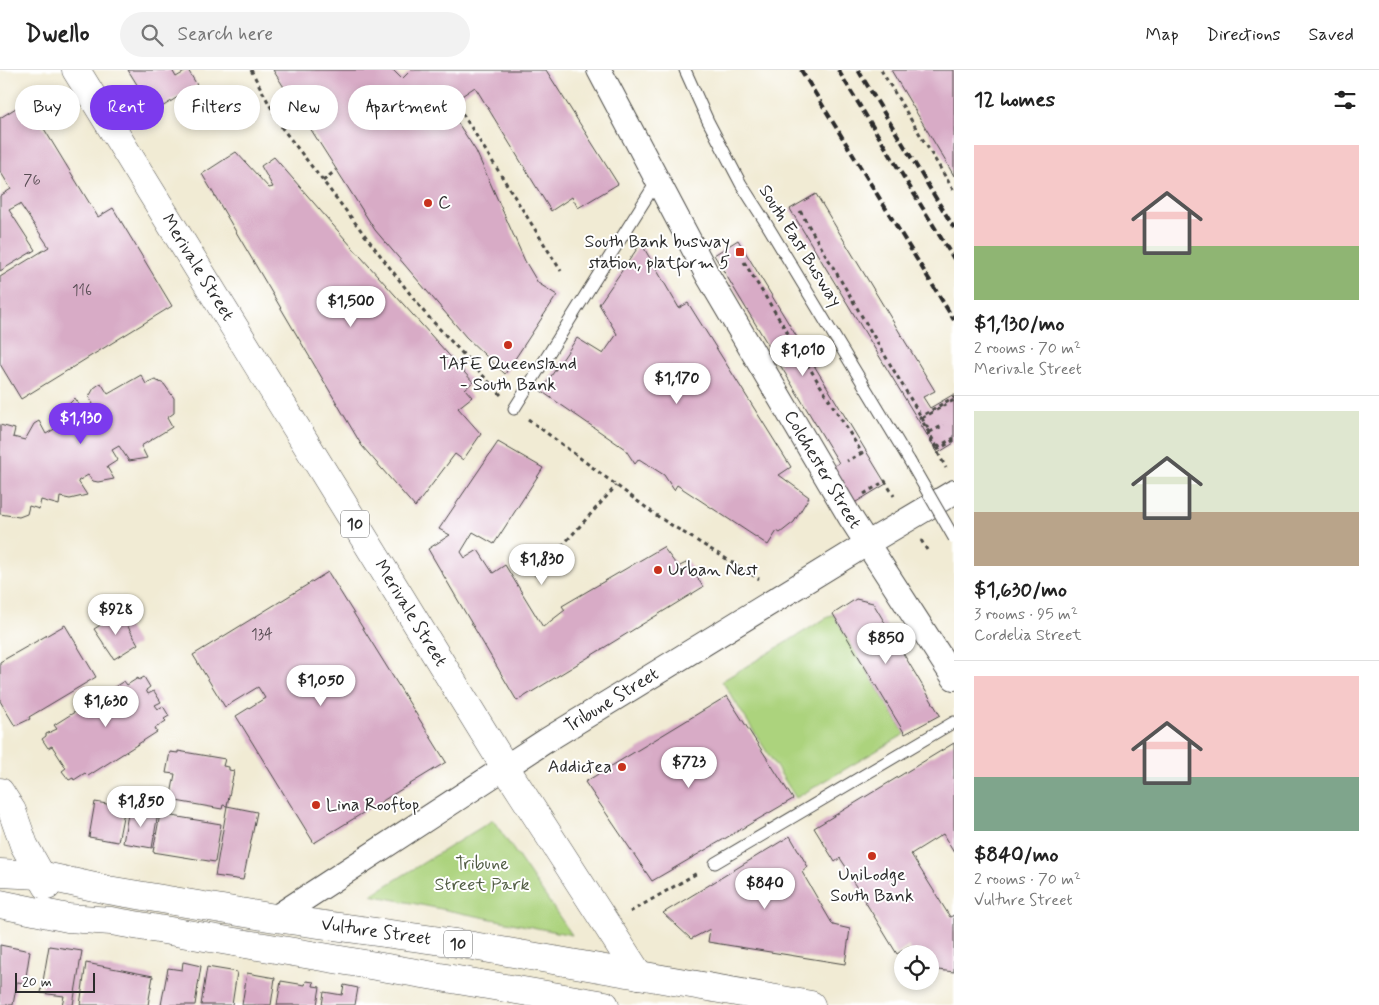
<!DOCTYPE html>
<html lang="en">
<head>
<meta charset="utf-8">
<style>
	:root { --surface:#fff; --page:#f2f2f2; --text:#222; --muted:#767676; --line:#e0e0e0; --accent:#7c3aed }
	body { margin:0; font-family:Mynerve,sans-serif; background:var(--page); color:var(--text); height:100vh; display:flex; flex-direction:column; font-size:19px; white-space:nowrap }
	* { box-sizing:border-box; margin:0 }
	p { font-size:16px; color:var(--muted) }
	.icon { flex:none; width:28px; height:28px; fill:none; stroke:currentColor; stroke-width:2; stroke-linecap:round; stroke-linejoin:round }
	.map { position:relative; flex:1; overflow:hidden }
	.sheet { display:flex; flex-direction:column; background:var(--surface); width:425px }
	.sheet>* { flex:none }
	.banner { position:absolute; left:15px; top:15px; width:475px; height:45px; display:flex; gap:10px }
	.tools { position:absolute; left:894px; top:875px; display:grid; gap:10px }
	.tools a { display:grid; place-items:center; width:45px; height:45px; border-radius:50%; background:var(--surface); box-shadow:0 2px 8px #0003; font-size:25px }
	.scale { position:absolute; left:15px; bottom:12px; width:80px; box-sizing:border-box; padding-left:5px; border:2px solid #2b2b2b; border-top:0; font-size:14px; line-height:18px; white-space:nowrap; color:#2b2b2b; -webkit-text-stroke:4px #fff; paint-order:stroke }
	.price { position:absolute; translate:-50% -42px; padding:0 11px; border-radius:18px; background:#fff; color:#222; font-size:16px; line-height:32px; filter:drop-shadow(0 1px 2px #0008) }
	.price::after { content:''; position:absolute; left:50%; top:30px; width:15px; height:11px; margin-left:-8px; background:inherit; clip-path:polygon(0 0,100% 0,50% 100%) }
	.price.selected { background:var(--accent); color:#fff }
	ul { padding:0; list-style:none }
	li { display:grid; align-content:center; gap:10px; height:265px; padding:0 20px }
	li+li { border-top:1px solid var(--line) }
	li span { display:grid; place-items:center; height:155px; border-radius:0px; color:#555 }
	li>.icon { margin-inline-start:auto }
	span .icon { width:90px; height:90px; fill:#fffc; stroke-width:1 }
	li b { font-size:21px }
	h2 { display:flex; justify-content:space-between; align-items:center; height:60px; padding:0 20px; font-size:21px }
	.pill { padding:0 18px; border-radius:22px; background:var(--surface); box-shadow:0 2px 8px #0003; font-size:18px; line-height:45px }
	.pill.selected { background:var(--accent); color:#fff }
	header { display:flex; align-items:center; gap:30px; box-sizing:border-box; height:70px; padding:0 25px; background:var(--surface); border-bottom:1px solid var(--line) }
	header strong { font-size:24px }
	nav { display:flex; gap:28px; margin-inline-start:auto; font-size:18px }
	.search { width:350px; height:45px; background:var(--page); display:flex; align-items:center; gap:12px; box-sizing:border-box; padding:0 18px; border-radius:28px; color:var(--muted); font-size:19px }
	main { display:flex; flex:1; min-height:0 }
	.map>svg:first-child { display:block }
	.green { fill:#acd37d; stroke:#6c7f54 }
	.building { fill:#d8abc6 }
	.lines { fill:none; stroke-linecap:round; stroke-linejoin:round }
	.lane-casing { stroke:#494844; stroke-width:13 }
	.street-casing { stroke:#494844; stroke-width:26 }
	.primary-casing { stroke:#494844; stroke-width:29 }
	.path { stroke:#494844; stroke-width:3; stroke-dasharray:4 4; stroke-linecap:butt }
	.lane { stroke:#fff; stroke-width:11 }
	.street { stroke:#fff; stroke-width:24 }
	.primary { stroke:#fff; stroke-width:28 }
	.rail { stroke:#2b2b2b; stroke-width:4; stroke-dasharray:8 4; stroke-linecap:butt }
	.lane-bridge-casing { stroke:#494844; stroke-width:13; stroke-linecap:butt }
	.path-bridge { stroke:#494844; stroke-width:3; stroke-dasharray:4 4; stroke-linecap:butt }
	.lane-bridge { stroke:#fff; stroke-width:11 }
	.poi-dot { fill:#c8321e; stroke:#fff; stroke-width:2 }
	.labels { text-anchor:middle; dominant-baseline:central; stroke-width:4; stroke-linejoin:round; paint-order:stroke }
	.number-label { font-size:15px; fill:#564b52 }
	.shield { fill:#fff; stroke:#6b6b6b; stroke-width:1 }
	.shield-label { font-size:16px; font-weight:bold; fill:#2b2b2b }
	.poi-label { font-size:18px; fill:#2b2b2b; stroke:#fff; text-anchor:start }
	.street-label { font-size:18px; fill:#2b2b2b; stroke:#fff }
	.park-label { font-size:18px; fill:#525d44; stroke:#fff }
</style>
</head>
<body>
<header>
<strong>Dwello</strong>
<div class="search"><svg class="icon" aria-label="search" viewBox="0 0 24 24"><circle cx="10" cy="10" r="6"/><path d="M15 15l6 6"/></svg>Search here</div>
<nav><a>Map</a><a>Directions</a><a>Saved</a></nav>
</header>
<main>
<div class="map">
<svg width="954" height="935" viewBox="0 0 954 935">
	<rect width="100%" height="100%" fill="#fff"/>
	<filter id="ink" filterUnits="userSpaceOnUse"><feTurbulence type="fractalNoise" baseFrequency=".02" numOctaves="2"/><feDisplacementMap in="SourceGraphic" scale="10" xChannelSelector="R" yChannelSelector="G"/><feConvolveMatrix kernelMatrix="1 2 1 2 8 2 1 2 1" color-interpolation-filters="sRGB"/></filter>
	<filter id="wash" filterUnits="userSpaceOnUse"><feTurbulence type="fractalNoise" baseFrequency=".0096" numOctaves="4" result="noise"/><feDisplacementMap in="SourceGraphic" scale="20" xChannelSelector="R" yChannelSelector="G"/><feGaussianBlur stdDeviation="1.12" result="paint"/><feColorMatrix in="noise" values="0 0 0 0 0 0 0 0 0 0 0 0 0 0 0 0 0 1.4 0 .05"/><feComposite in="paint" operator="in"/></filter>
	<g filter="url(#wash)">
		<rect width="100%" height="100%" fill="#f1ebd4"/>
		<g class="green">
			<polygon points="833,544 905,664 796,728 722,611"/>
			<polygon points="493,750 572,865 371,825"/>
		</g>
		<g id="blocks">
			<g class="building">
				<polygon points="128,0 172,0 176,7 188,0 197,15 154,42"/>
				<polygon points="273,0 393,0 402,9 411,0 546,0 618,114 578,138 572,127 551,141 475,17 447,36 476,81 525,191 538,213 557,225 505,304 466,267 375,160"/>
				<polygon points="891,0 954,0 954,106 946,92"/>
				<polygon points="27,31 98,147 113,138 172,236 21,329 0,294 0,207 49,177 20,134 9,140 35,180 0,201 0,126 11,119 0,101 0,48"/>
				<polygon points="236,82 269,118 273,117 261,96 274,87 352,177 473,312 465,319 472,327 458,338 481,364 463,390 455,384 415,437 362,376 202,104"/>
				<polygon points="816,124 935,321 923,327 930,338 954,324 954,373 938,383 790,139"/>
				<polygon points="738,170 886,414 851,435 829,399 839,393 714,185"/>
				<polygon points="641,173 679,238 688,233 791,397 779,405 809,427 794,452 780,463 777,461 768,475 677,415 674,420 664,405 639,389 635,394 625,379 541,321 577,268 603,284 617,264 599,234"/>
				<polygon points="141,305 146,314 155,310 164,314 174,328 174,343 167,348 172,357 141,376 147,388 129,391 119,376 112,380 118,390 107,397 114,409 98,412 93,411 88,405 78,411 87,425 70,429 60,427 59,435 41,430 39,439 29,436 27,444 19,447 0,444 0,355 15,359 13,367 25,370 34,354 39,351 46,364 68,351 64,344 68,335 75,328 82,340 93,334 89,327 94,318 101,313 108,324"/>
				<polygon points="498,372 543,398 494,474 473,462 461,482 465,488 478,480 493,503 505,495 543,557 565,540 562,536 663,477 678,497 688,492 703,517 517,631 428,479 450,465 439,459"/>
				<polygon points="328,502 446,692 314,773 236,646 265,628 258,617 225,637 193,585"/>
				<polygon points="856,529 873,533 940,645 905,664 833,544"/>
				<polygon points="120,543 138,574 114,589 94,559"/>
				<polygon points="65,555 96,607 29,647 30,649 15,656 0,631 0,592"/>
				<polygon points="144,607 150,617 146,620 148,624 154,621 161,632 155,635 158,639 163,636 169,646 164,649 166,651 155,658 157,662 88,706 85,703 74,710 73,708 69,710 62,701 66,698 52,676 48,678 42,669 46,666 46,664 57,659 54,655 124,611 127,615 138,608 139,610"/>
				<polygon points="727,626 793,729 652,811 585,712"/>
				<polygon points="954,673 954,783 943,764 911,784 950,847 954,845 954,902 930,899 930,884 909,884 909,876 897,884 852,810 854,809 840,788 835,792 814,758"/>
				<polygon points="178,681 225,689 223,696 229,697 229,700 234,701 227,736 223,735 222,739 170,730 175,704 166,703 170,682 178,683"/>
				<polygon points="95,732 125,737 118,772 89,767"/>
				<polygon points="227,736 257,742 243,810 215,806"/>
				<polygon points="129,738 158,743 152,778 123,773"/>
				<polygon points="160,744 221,754 215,792 153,782"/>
				<polygon points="790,766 808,797 802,802 833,855 850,859 845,894 708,872 710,859 691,869 663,843"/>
				<polygon points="0,875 30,881 25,913 17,912 13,935 0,935"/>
				<polygon points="49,876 82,881 73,935 62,935 64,926 41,923"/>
				<polygon points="183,892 201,896 195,935 161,935 168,898 182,900"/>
				<polygon points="86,893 153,906 148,935 80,935"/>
				<polygon points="207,897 237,902 232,935 201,935"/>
				<polygon points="247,903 275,908 271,935 242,935"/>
				<polygon points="281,911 305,915 306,911 314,912 313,916 320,917 317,935 277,935"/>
				<polygon points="344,915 358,918 355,935 322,935 324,922 342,925"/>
			</g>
		</g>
	</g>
	<g filter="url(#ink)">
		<use href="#blocks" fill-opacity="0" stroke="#494844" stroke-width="1"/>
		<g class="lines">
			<defs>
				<g id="lane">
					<polyline points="685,0 708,51 741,114 766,153 909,390"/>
					<polyline points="514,339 657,111"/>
					<polyline points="715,793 954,652"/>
				</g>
				<g id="street">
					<path id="s1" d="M599 0 708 206 850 447 954 608"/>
					<path id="s2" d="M275 848 547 670 868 473 954 422"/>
				</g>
				<g id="primary">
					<path id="s3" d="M76 0 505 697 639 905"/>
					<polyline points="0,722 12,741 24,775 47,816"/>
					<path id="s4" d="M0 803 40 805 108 820 275 848 456 873 811 935"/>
					<polyline points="0,834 68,848 111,851 605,935"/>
				</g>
			</defs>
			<use href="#lane" class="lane-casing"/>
			<use href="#street" class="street-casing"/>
			<use href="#primary" class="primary-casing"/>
			<g class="path">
				<polyline points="251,0 282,58 323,111 424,242 501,325"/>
				<polyline points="881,0 954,121"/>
				<polyline points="454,30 561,201"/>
				<polyline points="323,111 336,100"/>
				<polyline points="800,141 930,362 944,355"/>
				<polyline points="744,192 862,383 847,391"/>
				<polyline points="922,348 954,330"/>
				<polyline points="528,349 660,448 759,509"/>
				<polyline points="930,362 928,364 946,398"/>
				<polyline points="937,377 954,368"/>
				<polyline points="937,380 954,370"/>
				<polyline points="864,424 885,411 894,426"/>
				<polyline points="921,470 927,480"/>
				<polyline points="535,506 616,416"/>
				<polyline points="630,842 699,802"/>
			</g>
			<use href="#lane" class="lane"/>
			<use href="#street" class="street"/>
			<use href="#primary" class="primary"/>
			<g class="rail">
				<polyline points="801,0 954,250"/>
				<polyline points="838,0 954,189"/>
				<polyline points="858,0 954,158"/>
			</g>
			<defs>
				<polyline id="lane-bridge" points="909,390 954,468"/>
			</defs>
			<use href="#lane-bridge" class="lane-bridge-casing"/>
			<polyline class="path-bridge" points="937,377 920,347 954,327"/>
			<use href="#lane-bridge" class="lane-bridge"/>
		</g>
	</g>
	<g class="poi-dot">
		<circle cx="428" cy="133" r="5"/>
		<rect x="735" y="177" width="10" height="10" rx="2.5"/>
		<circle cx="508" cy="275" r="5"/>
		<circle cx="658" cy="500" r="5"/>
		<circle cx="622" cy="697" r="5"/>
		<circle cx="316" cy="735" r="5"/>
		<circle cx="872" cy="786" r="5"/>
	</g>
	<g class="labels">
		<g class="number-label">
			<text x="32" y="111">76</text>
			<text x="82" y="221">116</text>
			<text x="262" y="565">134</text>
		</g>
		<g class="shield">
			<rect x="341" y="440.5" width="28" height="27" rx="4"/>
			<rect x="444" y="860.5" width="28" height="27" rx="4"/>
		</g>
		<g class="shield-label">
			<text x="355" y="454">10</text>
			<text x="458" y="874">10</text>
		</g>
		<g class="poi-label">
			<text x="438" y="133">C</text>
			<text x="730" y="172" text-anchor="end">South Bank busway<tspan x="730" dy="21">station, platform 5</tspan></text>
			<text x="508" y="294" text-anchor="middle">TAFE Queensland<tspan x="508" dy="21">- South Bank</tspan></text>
			<text x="668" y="500">Urban Nest</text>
			<text x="612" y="697" text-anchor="end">Addictea</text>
			<text x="326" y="735">Lina Rooftop</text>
			<text x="872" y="805" text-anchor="middle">UniLodge<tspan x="872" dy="21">South Bank</tspan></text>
		</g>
		<g class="street-label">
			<text transform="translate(800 176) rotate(58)">South East Busway</text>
			<text stroke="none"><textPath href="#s3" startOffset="232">Merivale Street</textPath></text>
			<text stroke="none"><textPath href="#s1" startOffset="458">Colchester Street</textPath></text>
			<text stroke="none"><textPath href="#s3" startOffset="638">Merivale Street</textPath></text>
			<text stroke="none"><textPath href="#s2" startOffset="401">Tribune Street</textPath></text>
			<text stroke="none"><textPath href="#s4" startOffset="381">Vulture Street</textPath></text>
		</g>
		<g class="park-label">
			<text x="482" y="794">Tribune<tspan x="482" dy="21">Street Park</tspan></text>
		</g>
	</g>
</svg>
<div class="tools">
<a><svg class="icon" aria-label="locate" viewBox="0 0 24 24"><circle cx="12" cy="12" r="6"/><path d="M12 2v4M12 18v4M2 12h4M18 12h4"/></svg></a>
</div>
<div class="scale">20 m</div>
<b class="price" style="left:351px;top:258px">$1,500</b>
<b class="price" style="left:803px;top:307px">$1,010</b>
<b class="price" style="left:677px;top:335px">$1,170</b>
<b class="price selected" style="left:81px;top:375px">$1,130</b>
<b class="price" style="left:542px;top:516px">$1,830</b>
<b class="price" style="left:116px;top:566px">$928</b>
<b class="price" style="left:886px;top:595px">$850</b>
<b class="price" style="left:321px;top:637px">$1,050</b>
<b class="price" style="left:106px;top:658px">$1,630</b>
<b class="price" style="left:689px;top:719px">$723</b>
<b class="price" style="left:141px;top:758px">$1,850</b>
<b class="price" style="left:765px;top:840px">$840</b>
<div class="banner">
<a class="pill">Buy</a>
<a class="pill selected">Rent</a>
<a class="pill">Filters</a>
<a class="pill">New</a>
<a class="pill">Apartment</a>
</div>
</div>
<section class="sheet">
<h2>12 homes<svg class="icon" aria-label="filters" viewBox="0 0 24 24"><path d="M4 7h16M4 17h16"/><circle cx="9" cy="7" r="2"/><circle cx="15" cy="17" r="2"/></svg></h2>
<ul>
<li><span style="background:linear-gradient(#f6c9c9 65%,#8fb573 0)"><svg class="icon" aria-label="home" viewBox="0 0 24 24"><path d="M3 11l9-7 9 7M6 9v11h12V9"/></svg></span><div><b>$1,130/mo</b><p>2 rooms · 70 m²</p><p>Merivale Street</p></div></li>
<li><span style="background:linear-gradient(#dfe7d0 65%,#b9a48a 0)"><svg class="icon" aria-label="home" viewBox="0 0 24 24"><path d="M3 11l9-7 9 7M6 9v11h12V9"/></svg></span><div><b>$1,630/mo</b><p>3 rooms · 95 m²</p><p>Cordelia Street</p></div></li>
<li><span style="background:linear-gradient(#f6c9c9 65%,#7fa58c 0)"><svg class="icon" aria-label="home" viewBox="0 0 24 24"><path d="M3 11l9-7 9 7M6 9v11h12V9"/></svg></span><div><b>$840/mo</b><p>2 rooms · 70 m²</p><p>Vulture Street</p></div></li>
</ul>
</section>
</main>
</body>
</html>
